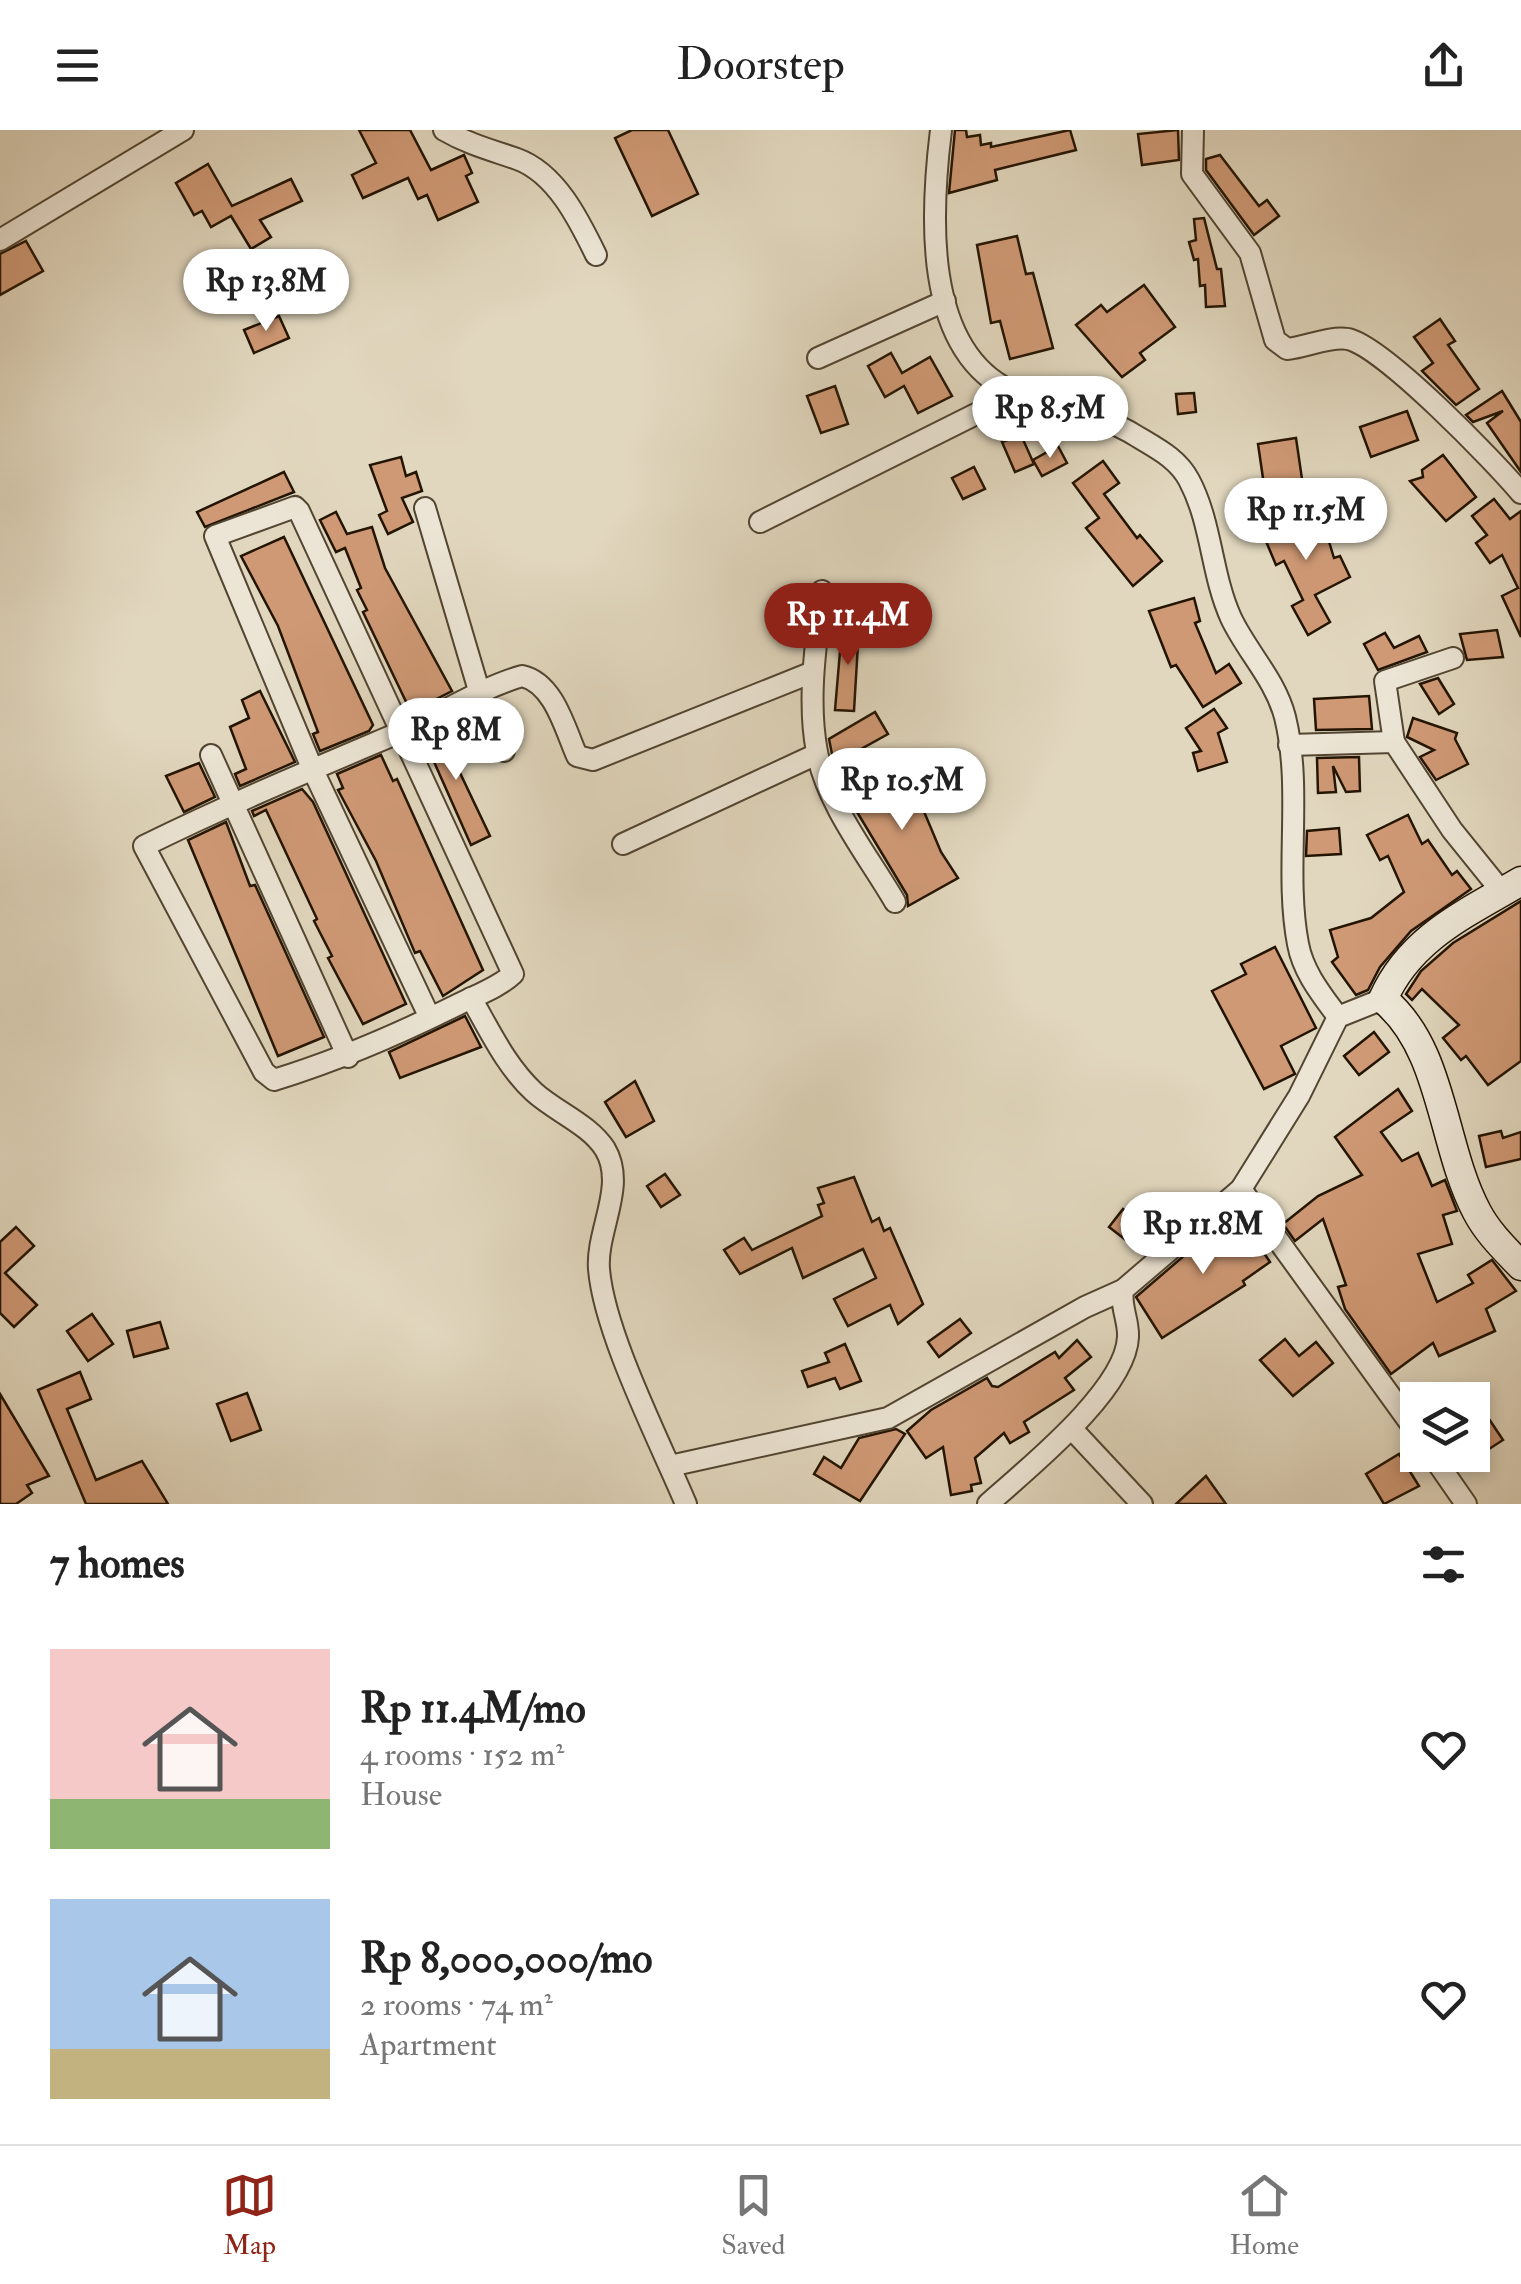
<!DOCTYPE html>
<html lang="en">
<head>
<meta charset="utf-8">
<style>
	:root { --surface:#fff; --page:#f6f6f6; --text:#222; --muted:#767676; --line:#e0e0e0; --accent:#8f2418 }
	body { margin:0; font-family:"IM FELL Double Pica",serif; background:var(--page); color:var(--text); height:100vh; display:flex; flex-direction:column; font-size:38px; white-space:nowrap }
	* { box-sizing:border-box; margin:0 }
	p { font-size:32px; color:var(--muted) }
	.icon { flex:none; width:55px; height:55px; fill:none; stroke:currentColor; stroke-width:2; stroke-linecap:round; stroke-linejoin:round }
	.map { position:relative; height:1374px; overflow:hidden }
	.side { display:flex; flex-direction:column; background:var(--surface); flex:1 }
	.side>* { flex:none }
	.buttons { position:absolute; left:1400px; top:1252px; display:grid; gap:20px }
	.buttons a { display:grid; place-items:center; width:90px; height:90px; border-radius:0px; background:var(--surface); box-shadow:0 5px 15px #0003; font-size:50px }
	.price { position:absolute; translate:-50% -85px; padding:0 22px; border-radius:35px; background:#fff; color:#222; font-size:32px; line-height:65px; filter:drop-shadow(0 2px 5px #0008) }
	.price::after { content:''; position:absolute; left:50%; top:60px; width:30px; height:22px; margin-left:-15px; background:inherit; clip-path:polygon(0 0,100% 0,50% 100%) }
	.price.active { background:var(--accent); color:#fff }
	ul { padding:0; list-style:none }
	li { display:flex; align-items:center; gap:30px; height:250px; padding:0 50px }
	li span { display:grid; place-items:center; flex:none; width:280px; height:200px; border-radius:0px; color:#555 }
	li>.icon { margin-inline-start:auto }
	span .icon { width:120px; height:120px; fill:#fffc; stroke-width:1 }
	li b { font-size:42px }
	h2 { display:flex; justify-content:space-between; align-items:center; height:120px; padding:0 50px; font-size:42px }
	header { display:flex; justify-content:space-between; align-items:center; height:130px; padding:0 50px; background:var(--surface); font-size:45px; font-weight:600 }
	.tabs { display:flex; justify-content:space-around; align-items:center; height:140px; border-top:2px solid var(--line); background:var(--surface); font-size:28px; color:var(--muted) }
	.tabs a { display:grid; justify-items:center; gap:5px }
	.tabs .active { color:var(--accent) }
	.map>svg:first-child { display:block }
	.building { fill:#cf9975; stroke:#231402; stroke-width:2.5 }
	.lines { fill:none; stroke-linecap:round; stroke-linejoin:round }
	.street-casing { stroke:#524531; stroke-width:24 }
	.secondary-casing { stroke:#231402; stroke-width:31 }
	.street { stroke:#ece5d5; stroke-width:20 }
	.secondary { stroke:#ece5d5; stroke-width:28 }
</style>
</head>
<body>
<header><svg class="icon" aria-label="menu" viewBox="0 0 24 24"><path d="M4 6h16M4 12h16M4 18h16"/></svg>Doorstep<svg class="icon" aria-label="share" viewBox="0 0 24 24"><path d="M12 15V3M7 8l5-5 5 5M5 13v7h14v-7"/></svg></header>
<div class="map">
<svg width="1521" height="1374" viewBox="0 0 1521 1374">
	<rect width="100%" height="100%" fill="#e1d7be"/>
	<filter id="stains"><feTurbulence type="fractalNoise" baseFrequency=".002" numOctaves="4"/><feColorMatrix values="0 0 0 0 .2 0 0 0 0 .09 0 0 0 0 .02 0 0 0 .5 -.17"/></filter>
	<radialGradient id="worn" r=".72"><stop offset=".6" stop-color="#630" stop-opacity="0"/><stop offset="1" stop-color="#630" stop-opacity=".3"/></radialGradient>
	<g class="building">
		<polygon points="359,0 410,0 431,40 464,25 472,43 466,46 478,72 438,90 427,65 418,69 408,48 363,68 352,45 376,33"/>
		<polygon points="632,0 668,0 698,64 652,86 615,8"/>
		<polygon points="955,0 966,0 967,7 980,5 981,15 991,13 991,17 1070,0 1076,20 995,40 997,50 949,63"/>
		<polygon points="1178,0 1179,30 1142,35 1138,4"/>
		<polygon points="1220,25 1259,76 1267,70 1279,86 1254,105 1206,40 1206,29"/>
		<polygon points="208,34 232,76 291,49 302,71 260,90 271,107 251,119 231,86 211,97 202,81 194,85 176,53"/>
		<polygon points="1204,88 1217,139 1221,139 1225,176 1206,177 1205,155 1200,156 1198,129 1194,130 1189,112 1196,110 1194,89"/>
		<polygon points="1017,106 1026,144 1033,143 1053,218 1010,229 1000,191 991,193 977,115"/>
		<polygon points="26,111 43,141 0,165 0,124"/>
		<polygon points="1144,155 1175,197 1140,223 1145,230 1122,247 1076,195 1101,175 1107,182"/>
		<polygon points="279,186 289,208 254,223 244,200"/>
		<polygon points="1440,189 1455,211 1448,215 1479,259 1456,275 1422,241 1433,233 1414,207"/>
		<polygon points="891,223 902,243 930,227 952,266 918,283 904,256 885,267 868,236"/>
		<polygon points="835,256 848,294 821,303 807,266"/>
		<polygon points="1502,261 1521,292 1521,342 1487,293 1503,281 1473,292 1466,285"/>
		<polygon points="1194,263 1196,282 1178,284 1176,264"/>
		<polygon points="1407,281 1418,310 1371,327 1360,297"/>
		<polygon points="1021,305 1034,334 1015,342 1002,312"/>
		<polygon points="1296,308 1302,349 1264,355 1258,314"/>
		<polygon points="1058,316 1067,333 1042,346 1033,330"/>
		<polygon points="1443,325 1476,367 1446,391 1410,351 1423,347 1422,340"/>
		<polygon points="401,327 406,346 416,342 422,361 402,368 413,392 388,404 379,385 387,381 370,335"/>
		<polygon points="1103,331 1119,353 1104,364 1137,408 1140,405 1162,431 1133,456 1086,398 1099,388 1073,353"/>
		<polygon points="974,337 985,359 963,369 952,348"/>
		<polygon points="284,342 294,362 205,397 197,382"/>
		<polygon points="1494,369 1510,389 1521,381 1521,507 1502,466 1518,458 1502,425 1490,433 1476,413 1487,405 1472,386"/>
		<polygon points="1319,379 1334,428 1340,426 1350,447 1315,465 1330,492 1308,505 1292,476 1303,470 1284,431 1276,435 1260,397"/>
		<polygon points="336,382 347,404 372,397 385,438 452,561 411,582 363,482 367,480 357,460 361,458 345,418 336,422 320,390"/>
		<polygon points="284,407 373,595 369,601 320,621 313,604 318,602 278,496 241,426"/>
		<polygon points="1194,468 1200,491 1195,493 1216,543 1229,534 1241,553 1203,577 1176,535 1171,537 1149,481"/>
		<polygon points="860,480 854,581 835,580 841,510"/>
		<polygon points="1497,500 1503,527 1467,530 1460,504"/>
		<polygon points="1385,503 1394,518 1419,506 1427,522 1378,540 1364,514"/>
		<polygon points="1438,548 1454,574 1439,584 1420,554"/>
		<polygon points="260,561 295,632 240,656 235,644 246,639 230,597 249,588 242,570"/>
		<polygon points="1369,566 1372,599 1316,600 1314,569"/>
		<polygon points="1214,579 1227,598 1218,603 1227,632 1198,641 1193,623 1201,621 1186,598"/>
		<polygon points="875,582 888,604 834,634 829,609"/>
		<polygon points="462,587 465,594 442,605 490,706 471,715 423,607"/>
		<polygon points="1413,588 1457,603 1455,609 1468,634 1436,650 1420,627 1434,620 1407,607"/>
		<polygon points="381,625 393,651 397,649 483,840 443,866 420,821 415,823 376,731 338,660 343,658 337,644"/>
		<polygon points="1359,627 1360,661 1346,662 1333,636 1336,662 1318,663 1317,628"/>
		<polygon points="199,633 215,667 184,682 166,646"/>
		<polygon points="904,634 941,722 958,748 908,776 907,765 845,662"/>
		<polygon points="302,659 313,672 406,874 363,894 328,828 332,826 314,791 317,789 266,680 254,686 252,681"/>
		<polygon points="1408,685 1422,714 1428,710 1452,745 1457,741 1471,759 1411,801 1380,837 1368,860 1356,865 1332,832 1338,827 1330,800 1371,788 1404,762 1388,726 1380,730 1367,705"/>
		<polygon points="226,692 250,756 255,755 324,907 278,926 188,710"/>
		<polygon points="1339,698 1341,724 1306,726 1307,701"/>
		<polygon points="1521,771 1521,931 1488,955 1466,926 1461,930 1443,908 1459,895 1422,859 1412,870 1406,864 1421,841 1453,813"/>
		<polygon points="1275,817 1316,898 1281,916 1295,944 1264,959 1212,861 1246,844 1241,834"/>
		<polygon points="465,886 481,917 400,948 389,922"/>
		<polygon points="1374,902 1389,922 1359,945 1344,926"/>
		<polygon points="635,951 654,991 626,1007 605,972"/>
		<polygon points="1398,959 1412,981 1381,1002 1402,1031 1418,1023 1432,1056 1445,1050 1457,1081 1443,1085 1452,1114 1418,1124 1437,1172 1473,1153 1468,1145 1492,1130 1516,1161 1486,1179 1495,1201 1439,1226 1433,1213 1391,1244 1345,1179 1338,1157 1346,1155 1323,1089 1295,1111 1283,1094 1318,1066 1362,1045 1335,1007"/>
		<polygon points="1501,1001 1503,1008 1521,1002 1521,1029 1486,1037 1479,1006"/>
		<polygon points="665,1044 680,1065 661,1077 647,1056"/>
		<polygon points="854,1047 872,1092 879,1088 884,1101 890,1098 923,1174 898,1194 890,1175 848,1196 834,1169 876,1148 863,1119 803,1148 792,1118 740,1144 724,1120 744,1108 752,1120 822,1086 818,1075 824,1073 818,1058"/>
		<polygon points="1123,1079 1145,1096 1131,1114 1109,1097"/>
		<polygon points="1240,1088 1270,1132 1243,1151 1245,1155 1162,1208 1136,1167 1207,1106"/>
		<polygon points="16,1097 34,1116 5,1143 37,1175 14,1197 0,1183 0,1112"/>
		<polygon points="92,1184 113,1214 88,1231 67,1201"/>
		<polygon points="960,1189 971,1203 939,1227 928,1212"/>
		<polygon points="160,1192 168,1218 134,1227 127,1201"/>
		<polygon points="1285,1209 1299,1226 1316,1212 1333,1233 1293,1266 1260,1230"/>
		<polygon points="1077,1210 1091,1227 1065,1248 1074,1260 1024,1292 1029,1302 1010,1313 1004,1303 975,1328 981,1353 971,1355 972,1361 951,1365 943,1317 926,1328 907,1301 931,1280 987,1248 992,1256 998,1257 1055,1222 1059,1228"/>
		<polygon points="845,1214 861,1251 840,1259 835,1248 808,1257 802,1241 829,1232 825,1223"/>
		<polygon points="80,1242 91,1269 67,1279 96,1350 142,1331 168,1374 86,1374 38,1260"/>
		<polygon points="247,1263 261,1300 231,1311 217,1274"/>
		<polygon points="0,1264 49,1346 27,1355 32,1363 16,1374 0,1374"/>
		<polygon points="1485,1283 1503,1310 1472,1330 1472,1291"/>
		<polygon points="896,1299 905,1304 860,1371 814,1344 824,1327 841,1338 859,1308"/>
		<polygon points="1399,1324 1419,1356 1384,1374 1366,1344"/>
		<polygon points="1206,1346 1226,1374 1176,1374"/>
	</g>
	<g class="lines">
		<defs>
			<g id="street">
				<path d="M444 0C468 14 491 20 517 29 556 43 579 90 596 125"/>
				<path d="M941 0C931 81 922 219 1011 261 1052 281 1094 279 1138 307 1158 319 1178 329 1189 350 1212 393 1211 444 1231 488 1247 522 1275 549 1285 587 1303 660 1284 741 1298 814 1303 842 1322 865 1338 887"/>
				<path d="M1193 0 1192 44 1250 123 1275 210 1287 219C1307 217 1329 206 1348 209 1384 217 1495 332 1521 363"/>
				<polyline points="0,110 183,0"/>
				<polyline points="818,228 945,171"/>
				<polyline points="425,378 480,564 504,621"/>
				<polyline points="760,392 1016,264"/>
				<path d="M822 461C816 514 807 570 817 622 827 675 869 727 895 772"/>
				<polyline points="1394,612 1385,551 1453,528"/>
				<polyline points="1289,615 1394,612 1452,700 1502,762"/>
				<polyline points="211,625 348,927"/>
				<polyline points="623,714 817,624"/>
				<path d="M471 868C490 901 506 936 534 962 556 982 589 994 605 1019 627 1056 596 1100 599 1139 604 1203 660 1312 686 1374"/>
				<path d="M430 888 312 638 215 406 295 377 299 381 513 844C499 857 477 865 459 874 399 904 339 930 274 950L264 942 144 716C227 675 311 640 396 604 438 586 478 559 522 546 554 553 565 599 577 626L593 630 813 542"/>
				<polyline points="1241,1059 1418,1304"/>
				<polyline points="1072,1299 1142,1374"/>
				<polyline points="1432,1325 1466,1374"/>
				<polyline points="670,1336 888,1288 1085,1177 1123,1160"/>
				<path d="M988 1374C1027 1339 1126 1260 1128 1207 1129 1191 1120 1176 1123 1160L1241 1059 1299 966 1338 887 1383 869"/>
			</g>
			<path id="secondary" d="M1521 751C1465 784 1410 808 1383 869 1444 919 1441 1015 1477 1082 1488 1103 1505 1119 1521 1136"/>
		</defs>
		<use href="#street" class="street-casing"/>
		<use href="#secondary" class="secondary-casing"/>
		<use href="#street" class="street"/>
		<use href="#secondary" class="secondary"/>
	</g>
	<rect width="100%" height="100%" filter="url(#stains)"/>
	<rect width="100%" height="100%" fill="url(#worn)"/>
</svg>
<div class="buttons">
<a><svg class="icon" aria-label="layers" viewBox="0 0 24 24"><path d="M12 4l9 5-9 5-9-5zM3 14l9 5 9-5"/></svg></a>
</div>
<b class="price" style="left:266px;top:204px">Rp 13.8M</b>
<b class="price" style="left:1050px;top:331px">Rp 8.5M</b>
<b class="price" style="left:1306px;top:433px">Rp 11.5M</b>
<b class="price active" style="left:848px;top:538px">Rp 11.4M</b>
<b class="price" style="left:456px;top:653px">Rp 8M</b>
<b class="price" style="left:902px;top:703px">Rp 10.5M</b>
<b class="price" style="left:1203px;top:1147px">Rp 11.8M</b>
</div>
<section class="side">
<h2>7 homes<svg class="icon" aria-label="filters" viewBox="0 0 24 24"><path d="M4 7h16M4 17h16"/><circle cx="9" cy="7" r="2"/><circle cx="15" cy="17" r="2"/></svg></h2>
<ul>
<li><span style="background:linear-gradient(#f6c9c9 75%,#8fb573 0)"><svg class="icon" aria-label="home" viewBox="0 0 24 24"><path d="M3 11l9-7 9 7M6 9v11h12V9"/></svg></span><div><b>Rp 11.4M/mo</b><p>4 rooms · 152 m²</p><p>House</p></div><svg class="icon" aria-label="heart" viewBox="0 0 24 24"><path d="M12 20l-8-8c-3-5 5-10 8-4 3-6 11-1 8 4z"/></svg></li>
<li><span style="background:linear-gradient(#a9c7e8 75%,#c2b280 0)"><svg class="icon" aria-label="home" viewBox="0 0 24 24"><path d="M3 11l9-7 9 7M6 9v11h12V9"/></svg></span><div><b>Rp 8,000,000/mo</b><p>2 rooms · 74 m²</p><p>Apartment</p></div><svg class="icon" aria-label="heart" viewBox="0 0 24 24"><path d="M12 20l-8-8c-3-5 5-10 8-4 3-6 11-1 8 4z"/></svg></li>
</ul>
</section>
<nav class="tabs">
<a class="active"><svg class="icon" aria-label="map" viewBox="0 0 24 24"><path d="M3 6l6-2 6 2 6-2v14l-6 2-6-2-6 2zM9 4v14M15 6v14"/></svg>Map</a>
<a><svg class="icon" aria-label="saved" viewBox="0 0 24 24"><path d="M7 4h10v16l-5-4-5 4z"/></svg>Saved</a>
<a><svg class="icon" aria-label="home" viewBox="0 0 24 24"><path d="M3 11l9-7 9 7M6 9v11h12V9"/></svg>Home</a>
</nav>
</body>
</html>
